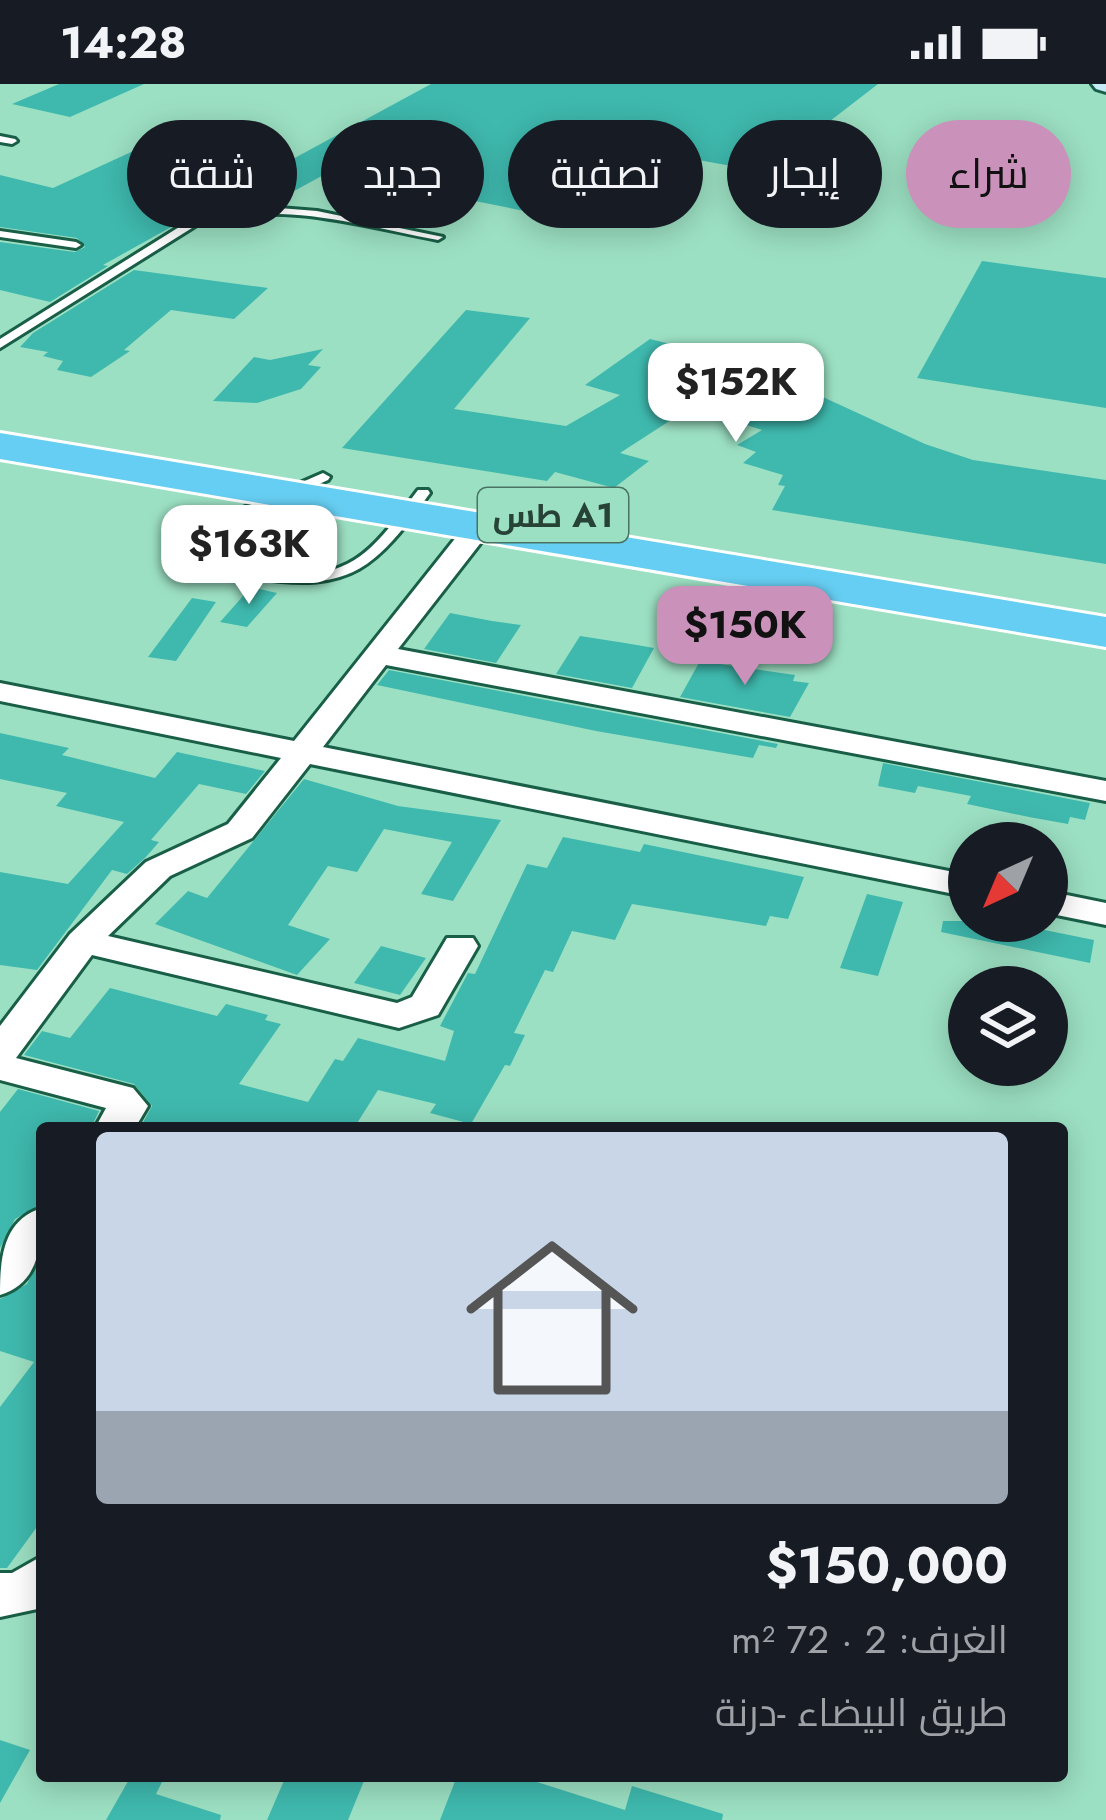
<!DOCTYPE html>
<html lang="ar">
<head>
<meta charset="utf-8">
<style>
	:root { --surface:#171b24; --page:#242831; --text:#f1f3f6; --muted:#9ea1a6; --accent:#ca92ba }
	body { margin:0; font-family:Jost,Cairo,sans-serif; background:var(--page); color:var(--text); direction:rtl; height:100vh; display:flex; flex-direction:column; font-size:45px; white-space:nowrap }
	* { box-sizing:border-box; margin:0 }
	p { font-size:39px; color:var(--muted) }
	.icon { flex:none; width:66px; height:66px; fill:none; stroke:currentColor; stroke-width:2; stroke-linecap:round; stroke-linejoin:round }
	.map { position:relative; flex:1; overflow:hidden; direction:ltr }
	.details { position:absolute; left:36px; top:1038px; width:1032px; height:660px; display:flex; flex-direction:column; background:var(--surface); border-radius:12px; box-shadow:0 6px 30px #0003; direction:rtl }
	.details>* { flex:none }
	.top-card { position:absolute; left:36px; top:36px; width:1035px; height:108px; direction:rtl; display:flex; gap:24px }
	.needle { width:78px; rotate:224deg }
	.fabs { position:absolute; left:948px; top:738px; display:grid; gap:24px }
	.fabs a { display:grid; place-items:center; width:120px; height:120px; border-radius:50%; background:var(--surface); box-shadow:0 6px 30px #0003; font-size:60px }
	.price { position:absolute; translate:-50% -102px; padding:0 27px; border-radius:24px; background:#fff; color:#222; font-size:39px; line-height:78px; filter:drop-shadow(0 3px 6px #0008) }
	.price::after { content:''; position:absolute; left:50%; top:72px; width:36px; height:27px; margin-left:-18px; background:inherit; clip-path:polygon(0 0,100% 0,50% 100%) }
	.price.active { background:var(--accent); color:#111 }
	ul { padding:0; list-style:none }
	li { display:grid; align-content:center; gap:24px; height:636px; padding:0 60px }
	li span { display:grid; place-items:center; height:372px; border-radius:12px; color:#555 }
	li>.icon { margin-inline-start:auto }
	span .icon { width:216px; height:216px; fill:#fffc; stroke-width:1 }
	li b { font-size:51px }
	.chip { padding:0 42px; border-radius:54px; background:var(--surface); box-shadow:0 6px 30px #0003; font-size:42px; line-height:108px }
	.chip.active { background:var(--accent); color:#111 }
	.status { display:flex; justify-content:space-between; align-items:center; height:84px; padding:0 60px; background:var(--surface); direction:ltr }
	.status svg { height:33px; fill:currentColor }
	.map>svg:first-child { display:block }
	.building { fill:#3fb9ae }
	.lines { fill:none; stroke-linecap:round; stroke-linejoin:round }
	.service-casing { stroke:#195f48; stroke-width:6 }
	.minor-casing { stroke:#195f48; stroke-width:6 }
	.secondary-casing { stroke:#195f48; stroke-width:6 }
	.trunk-casing { stroke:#fff; stroke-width:6 }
	.service { fill:#fff; fill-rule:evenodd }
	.minor { fill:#fff; fill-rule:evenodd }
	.secondary { fill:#c6ecfa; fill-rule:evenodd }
	.trunk { fill:#66cef2; fill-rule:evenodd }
	.labels { text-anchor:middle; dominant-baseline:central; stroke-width:9; stroke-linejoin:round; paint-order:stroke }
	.shield { fill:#9ce0c3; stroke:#4a7262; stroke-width:3 }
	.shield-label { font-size:33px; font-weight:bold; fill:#274338 }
</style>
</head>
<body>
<div class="status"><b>14:28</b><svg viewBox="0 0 49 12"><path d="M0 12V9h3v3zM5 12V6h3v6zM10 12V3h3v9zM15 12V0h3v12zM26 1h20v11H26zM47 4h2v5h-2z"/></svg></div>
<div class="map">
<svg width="1106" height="1736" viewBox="0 0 1106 1736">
	<rect width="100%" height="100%" fill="#9ce0c3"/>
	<g class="building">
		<polygon points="59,0 144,0 70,33 12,20"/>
		<polygon points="431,0 878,0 764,88 693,75 600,142 329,88 285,112 243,103 103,181 108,182 50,218 0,206 0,158 75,168 85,163 77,154 0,143 0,91 53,104 168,51 291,76"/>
		<polygon points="982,177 1106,194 1106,324 917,294"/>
		<polygon points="134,186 268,204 234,235 171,226 124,266 130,267 91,293 57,286 63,277 43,272 48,268 20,263 33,249"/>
		<polygon points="466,226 530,234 454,325 566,342 620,311 585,301 650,255 751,280 925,360 973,376 1106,396 1106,480 772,426 785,402 778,401 783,391 743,379 756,368 737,361 762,346 691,323 620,369 649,377 614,404 555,388 547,397 342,364"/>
		<polygon points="323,265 308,281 321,283 301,305 257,319 213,317 254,273 270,276"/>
		<polygon points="251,503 277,509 247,543 220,538"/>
		<polygon points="192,514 216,518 176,577 148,573"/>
		<polygon points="450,529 492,537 521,541 496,579 424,565"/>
		<polygon points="580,552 625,559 654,564 632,604 556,590"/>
		<polygon points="700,577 795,591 793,597 809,599 790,633 680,613"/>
		<polygon points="389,586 778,660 776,664 759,661 753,674 596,647 377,601"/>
		<polygon points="0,649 69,664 62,671 155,694 177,668 265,687 246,710 199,700 151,756 159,758 146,773 127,790 112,786 37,886 0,881 0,788 68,800 124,738 56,722 67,709 0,695"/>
		<polygon points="883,679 1090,719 1085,736 1070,733 1068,740 1029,733 967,720 971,712 918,702 915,709 878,702"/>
		<polygon points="304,695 398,722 501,736 453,817 421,810 452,758 384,745 357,788 328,782 288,841 330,855 297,891 155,840 188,807 207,814"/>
		<polygon points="563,753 640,768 644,760 804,793 788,835 770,832 766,842 632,820 615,856 572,847 553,888 545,886 514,949 525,951 510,982 505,981 471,1040 430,1029 436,1020 378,1006 354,1044 140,1044 152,1022 134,1000 24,971 42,947 70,954 110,904 217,932 226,920 268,931 265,936 281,940 239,1000 308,1018 335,975 343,977 358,954 445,977 454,947 440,942 468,889 475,890 527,780 547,784"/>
		<polygon points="867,810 903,818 878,892 840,884"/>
		<polygon points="943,837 1000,837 1094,856 1090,879 941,848"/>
		<polygon points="381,862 426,874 400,911 354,899"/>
		<polygon points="18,1005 99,1027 91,1044 42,1044 42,1120 15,1135 0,1164 0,1028"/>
		<polygon points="42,1171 42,1436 7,1484 0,1484 0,1323 34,1278 0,1267 0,1215 27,1200"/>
		<polygon points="0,1656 30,1666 0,1719"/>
		<polygon points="131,1692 165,1692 156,1710 221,1731 220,1736 106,1736"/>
		<polygon points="286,1692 366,1692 348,1736 267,1736"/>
		<polygon points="457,1692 540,1692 537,1698 625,1726 632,1702 723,1730 722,1736 440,1736"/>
	</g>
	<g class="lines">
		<defs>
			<g id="service">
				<polygon points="0,52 15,55 17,57 12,60 0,58"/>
				<path d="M254 122 317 127 443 153 438 156C359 141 280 116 200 139L0 264V255L192 135 224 126Z"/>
				<polygon points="0,147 76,158 81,161 76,164 0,153"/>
				<path d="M323 389 330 393 328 396 246 433 211 470C230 483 251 485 274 488 353 499 374 464 418 406H428L430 409C376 483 352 509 257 494 234 490 213 487 196 470L236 427Z"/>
			</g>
			<g id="minor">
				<polygon points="479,435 493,443 398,565 1106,697 1106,717 386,581 323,663 969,791 969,813 310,680 252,754 170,792 108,852 397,919 412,913 447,854 473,854 478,862 438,931 399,944 92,871 16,974 133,1004 148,1022 135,1044 95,1044 106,1024 0,996 0,942 70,850 146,778 228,740 281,674 0,617 0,599 294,657 469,437"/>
				<polygon points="1047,807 1106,819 1106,841 1047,829"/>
				<path d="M42 1124C42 1159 40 1199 0 1211 0 1176 2 1136 42 1124Z"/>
				<polygon points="42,1472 42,1524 0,1533 0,1489 12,1489"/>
			</g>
			<polygon id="secondary" points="1092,0 1106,0 1106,8 1096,5"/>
			<polygon id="trunk" points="0,349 1106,533 1106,563 0,375"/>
		</defs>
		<use href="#service" class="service-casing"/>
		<use href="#minor" class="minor-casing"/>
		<use href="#secondary" class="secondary-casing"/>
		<use href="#trunk" class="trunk-casing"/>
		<use href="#service" class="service"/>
		<use href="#minor" class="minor"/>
		<use href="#secondary" class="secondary"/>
		<use href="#trunk" class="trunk"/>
	</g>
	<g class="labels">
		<rect class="shield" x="478" y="404" width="150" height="54" rx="9"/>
		<g class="shield-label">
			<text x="553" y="431">طس A1</text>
		</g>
	</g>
</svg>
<div class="fabs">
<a><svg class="needle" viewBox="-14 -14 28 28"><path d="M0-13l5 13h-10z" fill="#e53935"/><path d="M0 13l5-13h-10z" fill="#9ea1a6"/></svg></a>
<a><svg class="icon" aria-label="layers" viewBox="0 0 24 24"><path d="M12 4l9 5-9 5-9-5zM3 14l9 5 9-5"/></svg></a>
</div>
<b class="price" style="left:736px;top:361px">$152K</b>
<b class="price" style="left:249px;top:523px">$163K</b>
<b class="price active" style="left:745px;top:604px">$150K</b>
<div class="top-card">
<a class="chip active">شراء</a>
<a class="chip">إيجار</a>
<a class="chip">تصفية</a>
<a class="chip">جديد</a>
<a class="chip">شقة</a>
</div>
<section class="details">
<ul>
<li><span style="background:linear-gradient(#c9d6e8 75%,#9aa5b1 0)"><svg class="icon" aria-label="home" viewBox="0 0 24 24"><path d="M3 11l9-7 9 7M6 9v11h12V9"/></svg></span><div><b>$150,000</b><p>الغرف: 2 · 72 m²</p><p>طريق البيضاء -درنة</p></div></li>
</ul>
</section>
</div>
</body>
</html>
